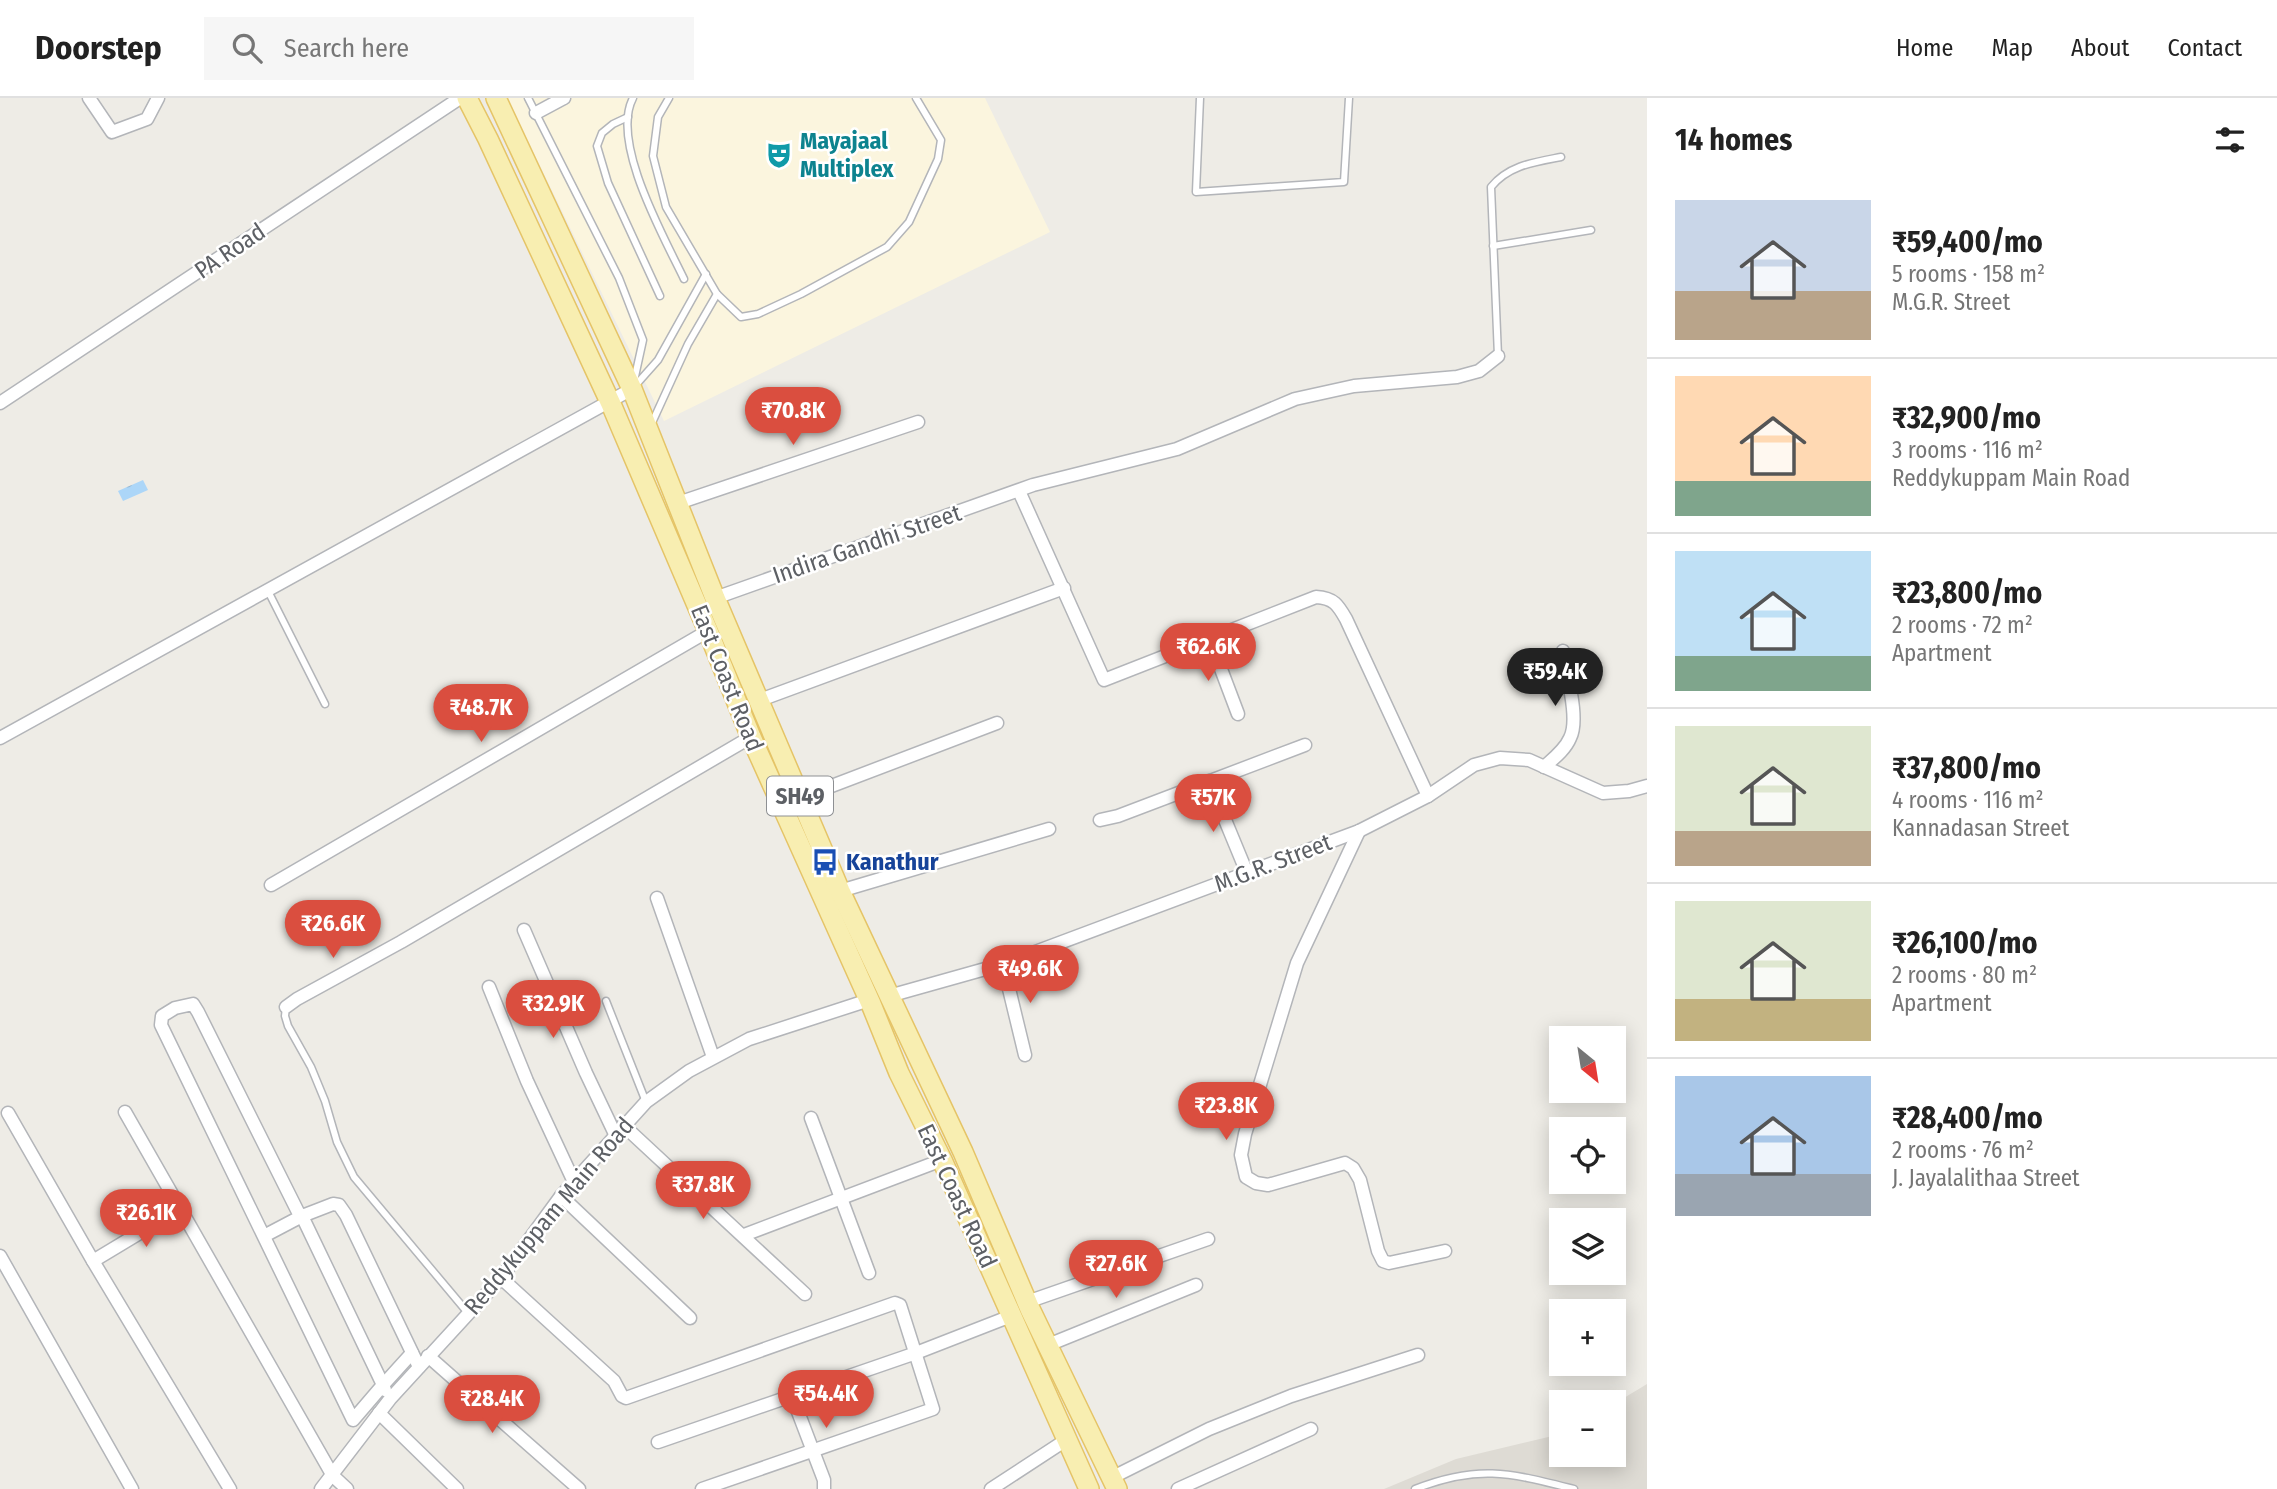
<!DOCTYPE html>
<html lang="en">
<head>
<meta charset="utf-8">
<style>
	:root { --surface:#fff; --page:#f6f6f6; --text:#222; --muted:#767676; --line:#e0e0e0; --accent:#da4e3f }
	body { margin:0; font-family:"Fira Sans Condensed",sans-serif; background:var(--page); color:var(--text); height:100vh; display:flex; flex-direction:column; font-size:26px; white-space:nowrap }
	* { box-sizing:border-box; margin:0 }
	p { font-size:23px; color:var(--muted) }
	.icon { flex:none; width:38px; height:38px; fill:none; stroke:currentColor; stroke-width:2; stroke-linecap:round; stroke-linejoin:round }
	.map { position:relative; flex:1; overflow:hidden }
	.panel { display:flex; flex-direction:column; background:var(--surface); width:630px }
	.panel>* { flex:none }
	.needle { width:46px; rotate:150deg }
	.controls { position:absolute; left:1549px; top:928px; display:grid; gap:14px }
	.controls a { display:grid; place-items:center; width:77px; height:77px; border-radius:0px; background:var(--surface); box-shadow:0 4px 18px #0003; font-size:35px }
	.price { position:absolute; translate:-50% -60px; padding:0 16px; border-radius:24px; background:var(--accent); color:#fff; font-size:23px; line-height:46px; filter:drop-shadow(0 2px 4px #0008) }
	.price::after { content:''; position:absolute; left:50%; top:42px; width:21px; height:16px; margin-left:-10px; background:inherit; clip-path:polygon(0 0,100% 0,50% 100%) }
	.price.active { background:#222; color:#fff }
	ul { padding:0; list-style:none }
	li { display:flex; align-items:center; gap:21px; height:175px; padding:0 28px }
	li+li { border-top:2px solid var(--line) }
	li span { display:grid; place-items:center; flex:none; width:196px; height:140px; border-radius:0px; color:#555 }
	li>.icon { margin-inline-start:auto }
	span .icon { width:84px; height:84px; fill:#fffc; stroke-width:1 }
	li b { font-size:30px }
	h2 { display:flex; justify-content:space-between; align-items:center; height:84px; padding:0 28px; font-size:30px }
	header { display:flex; align-items:center; gap:42px; box-sizing:border-box; height:98px; padding:0 35px; background:var(--surface); border-bottom:2px solid var(--line) }
	header strong { font-size:33px }
	nav { display:flex; gap:38px; margin-inline-start:auto; font-size:24px }
	.search { width:490px; height:63px; background:var(--page); display:flex; align-items:center; gap:18px; box-sizing:border-box; padding:0 24px; border-radius:0px; color:var(--muted); font-size:26px }
	main { display:flex; flex:1; min-height:0 }
	.map>svg:first-child { display:block }
	.commercial { fill:#fbf5de }
	.education { fill:#dedbd4 }
	.water { fill:url(#water-ripples) }
	.lines { fill:none; stroke-linecap:round; stroke-linejoin:round }
	.service-casing { stroke:#b3b5b9; stroke-width:9 }
	.minor-casing { stroke:#b3b5b9; stroke-width:15 }
	.primary-casing { stroke:#e5c467; stroke-width:22 }
	.service { stroke:#fff; stroke-width:6 }
	.minor { stroke:#fff; stroke-width:12 }
	.primary { stroke:#f8eeb1; stroke-width:19 }
	.labels { text-anchor:middle; dominant-baseline:central; stroke-width:5; stroke-linejoin:round; paint-order:stroke }
	.shield { fill:#fff; stroke:#8e9093; stroke-width:2 }
	.shield-label { font-size:23px; font-weight:bold; fill:#5d6065 }
	.culture-label { font-size:24px; font-weight:bold; fill:#0d838f; stroke:#fff; text-anchor:start }
	.street-label { font-size:24px; fill:#5d6065; stroke:#fff }
	.transit-label { font-size:24px; font-weight:bold; fill:#164399; stroke:#fff; text-anchor:start }
</style>
</head>
<body>
<header>
<strong>Doorstep</strong>
<div class="search"><svg class="icon" aria-label="search" viewBox="0 0 24 24"><circle cx="10" cy="10" r="6"/><path d="M15 15l6 6"/></svg>Search here</div>
<nav><a>Home</a><a>Map</a><a>About</a><a>Contact</a></nav>
</header>
<main>
<div class="map">
<svg width="1647" height="1391" viewBox="0 0 1647 1391">
	<defs>
		<pattern id="water-ripples" width="26" height="14" patternUnits="userSpaceOnUse" patternTransform="scale(1.75)"><rect width="26" height="14" fill="#acd6f8"/><path d="M2 4q2-2 4 0t4 0M15 11q2-2 4 0t4 0" fill="none" stroke="#8fb1cc"/></pattern>
	</defs>
	<rect width="100%" height="100%" fill="#eeece6"/>
	<polygon class="commercial" points="507,0 985,0 1050,134 664,323"/>
	<polygon class="education" points="1647,1286 1647,1391 1384,1391 1456,1361 1561,1336 1561,1356 1614,1356 1614,1306"/>
	<polygon class="water" points="143,382 148,392 123,403 118,393"/>
	<g class="lines">
		<defs>
			<g id="service">
				<polyline points="528,0 619,180 643,242 634,283"/>
				<path d="M633 0C610 44 664 139 684 181"/>
				<polyline points="669,0 658,19 653,58 666,109 717,196 741,219 758,216 801,196 887,149 909,124 938,61 941,42 916,0"/>
				<polyline points="1200,0 1196,94 1344,84 1349,0"/>
				<polyline points="628,19 613,26 602,35 597,48 608,85 660,198"/>
				<polyline points="1493,148 1591,132"/>
				<path d="M1498 258 1491 89C1509 67 1535 64 1561 59"/>
				<polyline points="634,289 658,262 706,176"/>
				<polyline points="651,327 688,246 717,196"/>
				<polyline points="268,493 325,606"/>
				<polyline points="606,903 646,1004"/>
				<polyline points="286,909 285,918 288,928 311,969 325,1003 337,1044 354,1079 468,1215"/>
				<path d="M1415 1391C1479 1366 1510 1375 1574 1391"/>
			</g>
			<g id="minor">
				<polyline points="89,0 112,34 147,21 158,0"/>
				<polyline points="536,15 564,0"/>
				<polyline points="0,305 460,0"/>
				<path d="M1019 393 1104 582 1316 499C1334 500 1338 507 1346 521L1428 698"/>
				<polyline points="678,405 918,324"/>
				<polyline points="715,500 1033,387 1177,351 1295,301 1354,288 1457,279 1479,273 1498,258"/>
				<polyline points="1210,542 1238,616"/>
				<polyline points="760,602 1064,490"/>
				<polyline points="0,640 632,291"/>
				<path d="M1544 669C1553 661 1565 652 1570 640 1580 621 1566 575 1563 553"/>
				<polyline points="1209,683 1247,775"/>
				<polyline points="800,700 997,625"/>
				<polyline points="1100,722 1118,718 1305,647"/>
				<polyline points="1359,733 1297,865 1245,1036 1241,1057 1246,1079 1256,1085 1268,1087 1345,1065 1353,1070 1360,1082 1378,1153 1383,1163 1389,1165 1445,1153"/>
				<polyline points="271,787 708,533"/>
				<polyline points="840,793 1049,731"/>
				<polyline points="657,800 713,959"/>
				<polyline points="524,832 586,975 615,1036"/>
				<polyline points="1003,866 1025,957"/>
				<polyline points="489,889 527,983 574,1084"/>
				<polyline points="889,898 1003,866 1359,733 1428,698 1474,667 1500,660 1529,662 1603,695 1629,693 1647,688"/>
				<polyline points="286,909 297,901 401,844 751,639"/>
				<polyline points="125,1014 333,1378 347,1391"/>
				<polyline points="8,1015 93,1163 230,1391"/>
				<polyline points="811,1020 869,1175"/>
				<polyline points="623,1027 805,1196"/>
				<polyline points="561,1098 690,1220"/>
				<polyline points="744,1137 942,1062"/>
				<polyline points="264,1138 302,1118 383,1287 353,1322 161,927 162,918 175,910 193,906 198,914 298,1114 302,1118 333,1106 339,1107 346,1117 419,1269"/>
				<polyline points="0,1158 132,1391"/>
				<polyline points="93,1163 181,1110"/>
				<polyline points="501,1180 614,1283 622,1298 626,1300 895,1205 900,1207 933,1311 702,1391"/>
				<polyline points="1027,1204 1208,1141"/>
				<polyline points="1048,1247 1196,1187"/>
				<polyline points="428,1258 579,1391"/>
				<polyline points="385,1292 383,1287 412,1255"/>
				<polyline points="792,1298 824,1382 824,1391"/>
				<polyline points="379,1315 457,1391"/>
				<polyline points="658,1344 916,1255 1011,1218"/>
				<polyline points="1111,1380 1209,1331 1291,1298 1418,1257"/>
				<polyline points="321,1391 390,1301 501,1180 561,1098 646,1004 689,973 749,941 869,902"/>
				<polyline points="991,1391 1066,1342"/>
				<polyline points="1178,1391 1311,1331"/>
			</g>
			<g id="primary">
				<polyline points="467,0 488,41 611,306 708,533 751,639 871,906 899,975 942,1062 1089,1391"/>
				<polyline points="496,0 632,291 715,500 840,793 963,1054 1030,1211 1117,1391"/>
			</g>
		</defs>
		<use href="#service" class="service-casing"/>
		<use href="#minor" class="minor-casing"/>
		<use href="#primary" class="primary-casing"/>
		<use href="#service" class="service"/>
		<use href="#minor" class="minor"/>
		<use href="#primary" class="primary"/>
	</g>
	<defs>
		<symbol id="theatre-bare" viewBox="-9 -9 18 18"><path d="M-5-5.5Q0-4 5-5.5V0Q5 5 0 6Q-5 5-5 0ZM-3.3-2.5H-1v1.5H-3.3ZM1-2.5H3.3v1.5H1ZM-2.8 1Q0 5.5 2.8 1Z" fill="#0f9aa8" stroke="#fff" stroke-width="2.5" paint-order="stroke"/></symbol>
		<symbol id="bus-bare" viewBox="-9 -9 18 18"><path d="M-5-6H5V4H4V6H2V4H-2V6H-4V4H-5ZM-3.5-4V0h7V-4ZM-3.5 1.2v1.5H-2V1.2ZM2 1.2v1.5H3.5V1.2Z" fill="#1a4fb4" stroke="#fff" stroke-width="2.5" paint-order="stroke"/></symbol>
	</defs>
	<g fill-rule="evenodd">
		<use href="#theatre-bare" x="760" y="38" width="38" height="38"/>
		<use href="#bus-bare" x="806" y="745" width="38" height="38"/>
	</g>
	<g class="labels">
		<rect class="shield" x="767" y="678.5" width="66" height="39" rx="5"/>
		<g class="shield-label">
			<text x="800" y="698">SH49</text>
		</g>
		<g class="culture-label">
			<text x="800" y="43">Mayajaal<tspan x="800" dy="28">Multiplex</tspan></text>
		</g>
		<g class="street-label">
			<text transform="translate(230 153) rotate(-34)">PA Road</text>
			<text transform="translate(867 446) rotate(-19)">Indira Gandhi Street</text>
			<text transform="translate(727 580) rotate(68)">East Coast Road</text>
			<text transform="translate(1273 765) rotate(-21)">M.G.R. Street</text>
			<text transform="translate(957 1098) rotate(65)">East Coast Road</text>
			<text transform="translate(549 1118) rotate(-50)">Reddykuppam Main Road</text>
		</g>
		<g class="transit-label">
			<text x="846" y="764">Kanathur</text>
		</g>
	</g>
</svg>
<div class="controls">
<a><svg class="needle" viewBox="-14 -14 28 28"><path d="M0-13l5 13h-10z" fill="#e53935"/><path d="M0 13l5-13h-10z" fill="#767676"/></svg></a>
<a><svg class="icon" aria-label="locate" viewBox="0 0 24 24"><circle cx="12" cy="12" r="6"/><path d="M12 2v4M12 18v4M2 12h4M18 12h4"/></svg></a>
<a><svg class="icon" aria-label="layers" viewBox="0 0 24 24"><path d="M12 4l9 5-9 5-9-5zM3 14l9 5 9-5"/></svg></a>
<a>+</a>
<a>−</a>
</div>
<b class="price" style="left:793px;top:349px">₹70.8K</b>
<b class="price" style="left:1208px;top:585px">₹62.6K</b>
<b class="price active" style="left:1555px;top:610px">₹59.4K</b>
<b class="price" style="left:481px;top:646px">₹48.7K</b>
<b class="price" style="left:1213px;top:736px">₹57K</b>
<b class="price" style="left:333px;top:862px">₹26.6K</b>
<b class="price" style="left:1030px;top:907px">₹49.6K</b>
<b class="price" style="left:553px;top:942px">₹32.9K</b>
<b class="price" style="left:1226px;top:1044px">₹23.8K</b>
<b class="price" style="left:703px;top:1123px">₹37.8K</b>
<b class="price" style="left:146px;top:1151px">₹26.1K</b>
<b class="price" style="left:1116px;top:1202px">₹27.6K</b>
<b class="price" style="left:826px;top:1332px">₹54.4K</b>
<b class="price" style="left:492px;top:1337px">₹28.4K</b>
</div>
<section class="panel">
<h2>14 homes<svg class="icon" aria-label="filters" viewBox="0 0 24 24"><path d="M4 7h16M4 17h16"/><circle cx="9" cy="7" r="2"/><circle cx="15" cy="17" r="2"/></svg></h2>
<ul>
<li><span style="background:linear-gradient(#c9d6e8 65%,#b9a48a 0)"><svg class="icon" aria-label="home" viewBox="0 0 24 24"><path d="M3 11l9-7 9 7M6 9v11h12V9"/></svg></span><div><b>₹59,400/mo</b><p>5 rooms · 158 m²</p><p>M.G.R. Street</p></div></li>
<li><span style="background:linear-gradient(#ffd9b3 75%,#7fa58c 0)"><svg class="icon" aria-label="home" viewBox="0 0 24 24"><path d="M3 11l9-7 9 7M6 9v11h12V9"/></svg></span><div><b>₹32,900/mo</b><p>3 rooms · 116 m²</p><p>Reddykuppam Main Road</p></div></li>
<li><span style="background:linear-gradient(#bfe0f5 75%,#7fa58c 0)"><svg class="icon" aria-label="home" viewBox="0 0 24 24"><path d="M3 11l9-7 9 7M6 9v11h12V9"/></svg></span><div><b>₹23,800/mo</b><p>2 rooms · 72 m²</p><p>Apartment</p></div></li>
<li><span style="background:linear-gradient(#dfe7d0 75%,#b9a48a 0)"><svg class="icon" aria-label="home" viewBox="0 0 24 24"><path d="M3 11l9-7 9 7M6 9v11h12V9"/></svg></span><div><b>₹37,800/mo</b><p>4 rooms · 116 m²</p><p>Kannadasan Street</p></div></li>
<li><span style="background:linear-gradient(#dfe7d0 70%,#c2b280 0)"><svg class="icon" aria-label="home" viewBox="0 0 24 24"><path d="M3 11l9-7 9 7M6 9v11h12V9"/></svg></span><div><b>₹26,100/mo</b><p>2 rooms · 80 m²</p><p>Apartment</p></div></li>
<li><span style="background:linear-gradient(#a9c7e8 70%,#9aa5b1 0)"><svg class="icon" aria-label="home" viewBox="0 0 24 24"><path d="M3 11l9-7 9 7M6 9v11h12V9"/></svg></span><div><b>₹28,400/mo</b><p>2 rooms · 76 m²</p><p>J. Jayalalithaa Street</p></div></li>
</ul>
</section>
</main>
</body>
</html>
